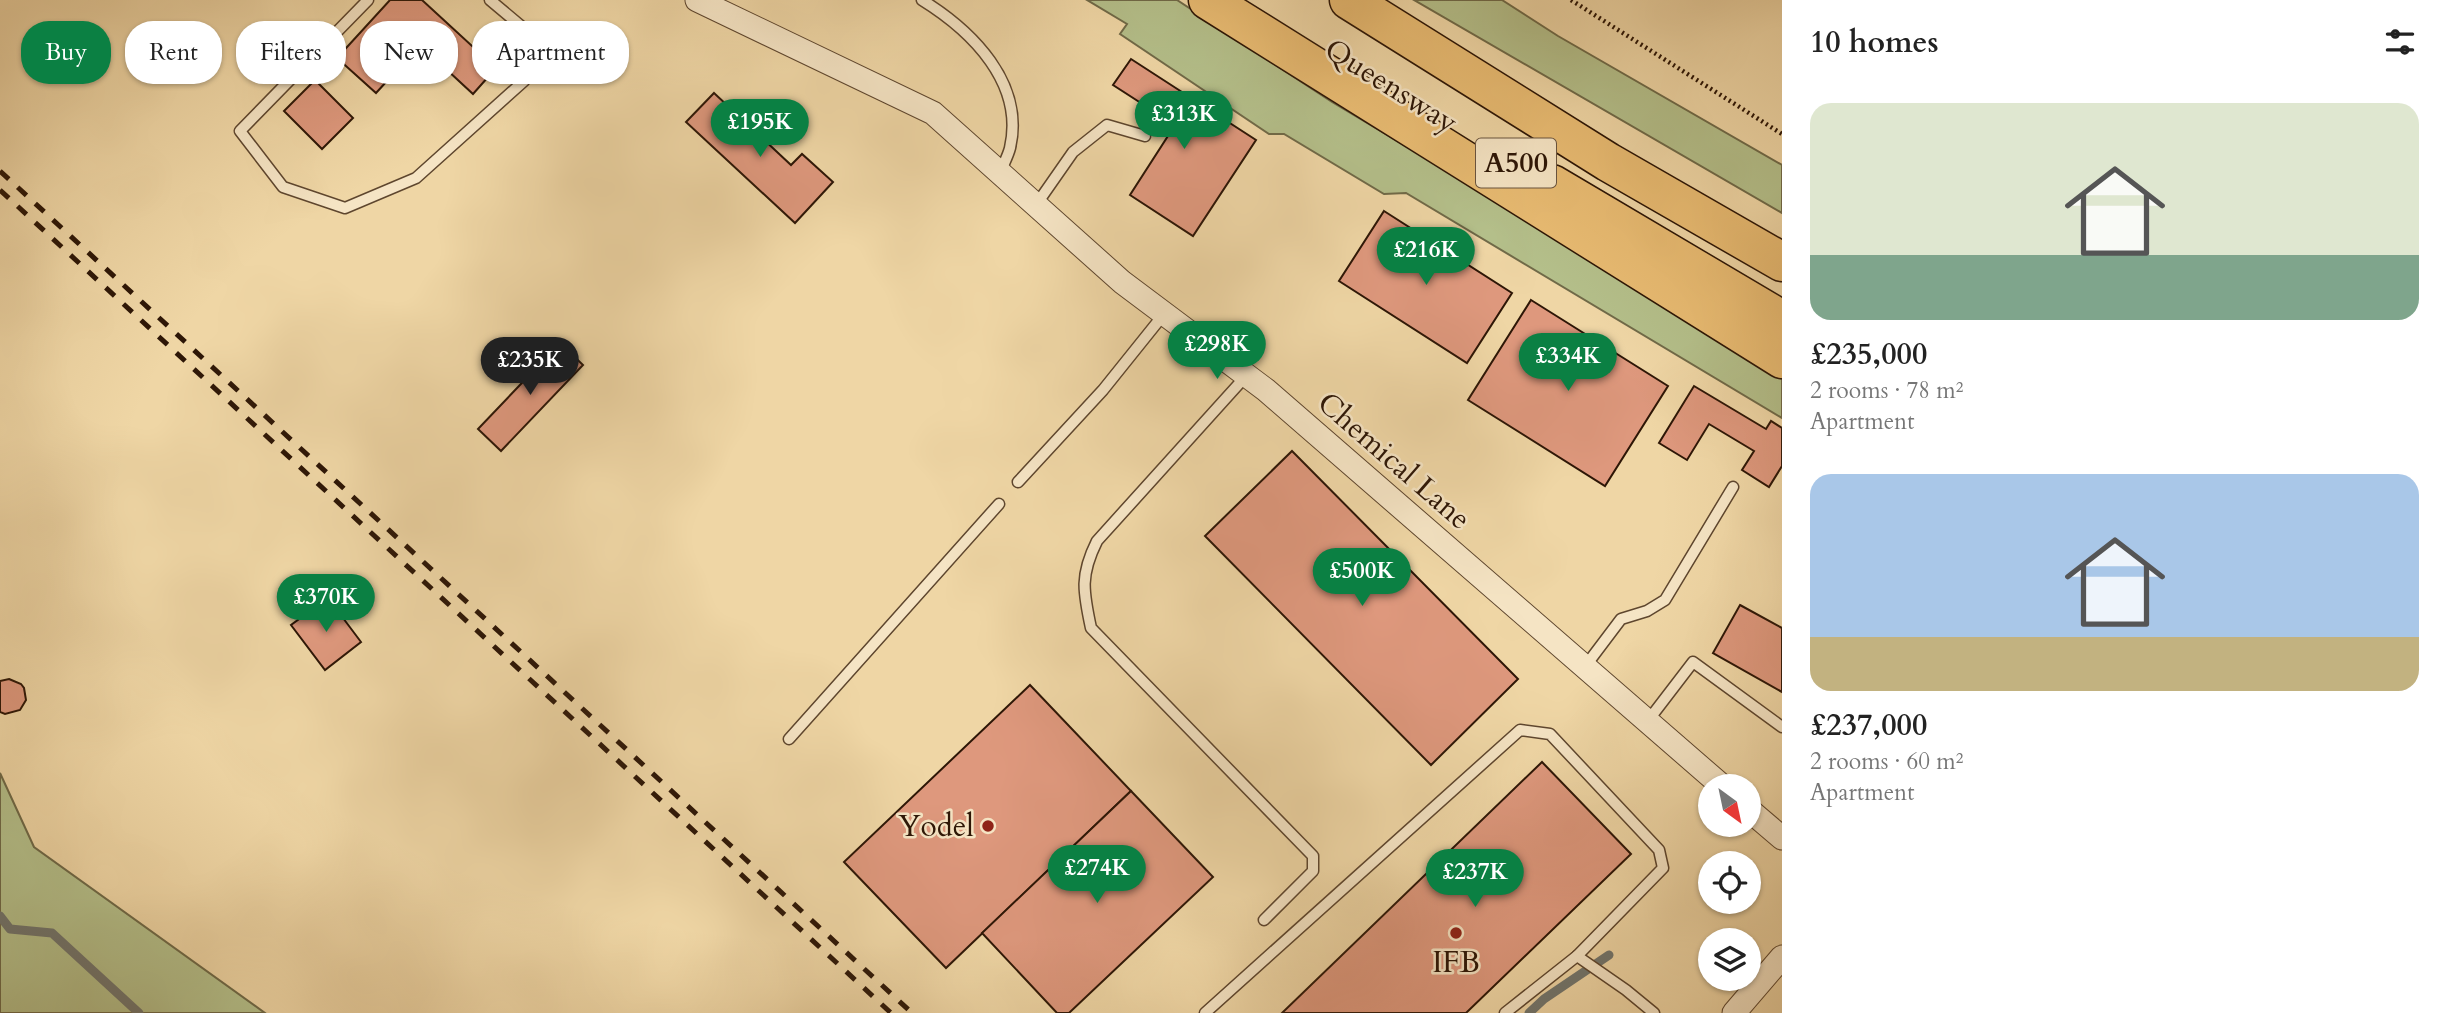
<!DOCTYPE html>
<html lang="en">
<head>
<meta charset="utf-8">
<style>
	:root { --surface:#fff; --page:#f6f6f6; --text:#222; --muted:#767676; --accent:#0b8043 }
	body { margin:0; font-family:Cardo,serif; background:var(--page); color:var(--text); height:100vh; display:flex; flex-direction:column; font-size:26px; white-space:nowrap }
	* { box-sizing:border-box; margin:0 }
	p { font-size:23px; color:var(--muted) }
	.icon { flex:none; width:38px; height:38px; fill:none; stroke:currentColor; stroke-width:2; stroke-linecap:round; stroke-linejoin:round }
	.map { position:relative; flex:1; overflow:hidden }
	.side { display:flex; flex-direction:column; background:var(--surface); width:665px }
	.side>* { flex:none }
	.banner { position:absolute; left:21px; top:21px; width:665px; height:63px; display:flex; gap:14px }
	.needle { width:46px; rotate:147deg }
	.buttons { position:absolute; left:1698px; top:774px; display:grid; gap:14px }
	.buttons a { display:grid; place-items:center; width:63px; height:63px; border-radius:50%; background:var(--surface); box-shadow:0 2px 5px #0004; font-size:35px }
	.price { position:absolute; translate:-50% -60px; padding:0 16px; border-radius:24px; background:var(--accent); color:#fff; font-size:23px; line-height:46px; filter:drop-shadow(0 2px 4px #0008) }
	.price::after { content:''; position:absolute; left:50%; top:42px; width:21px; height:16px; margin-left:-10px; background:inherit; clip-path:polygon(0 0,100% 0,50% 100%) }
	.price.active { background:#222; color:#fff }
	ul { padding:0; list-style:none }
	li { display:grid; align-content:center; gap:14px; height:371px; padding:0 28px }
	li span { display:grid; place-items:center; height:217px; border-radius:21px; color:#555 }
	li>.icon { margin-inline-start:auto }
	span .icon { width:126px; height:126px; fill:#fffc; stroke-width:1 }
	li b { font-size:30px }
	h2 { display:flex; justify-content:space-between; align-items:center; height:84px; padding:0 28px; font-size:30px }
	.tag { padding:0 24px; border-radius:28px; background:var(--surface); box-shadow:0 2px 5px #0004; font-size:24px; line-height:63px }
	.tag.active { background:var(--accent); color:#fff }
	main { display:flex; flex:1; min-height:0 }
	.map>svg:first-child { display:block }
	.green { fill:#b4bf8a; stroke:#706a48; stroke-width:2 }
	.lines { fill:none; stroke-linecap:round; stroke-linejoin:round }
	.stream { stroke:#72766e; stroke-width:9 }
	.building { fill:#de987d; stroke:#2d1606; stroke-width:2 }
	.lane-casing { stroke:#5e462e; stroke-width:13 }
	.street-casing { stroke:#5e462e; stroke-width:25 }
	.highway-casing { stroke:#2d1606; stroke-width:41 }
	.path { stroke:#2d1606; stroke-width:4.5; stroke-dasharray:2 3.5; stroke-linecap:butt }
	.lane { stroke:#f5e4c4; stroke-width:10 }
	.street { stroke:#f5e4c4; stroke-width:23 }
	.highway { stroke:#e8bb72; stroke-width:38 }
	.rail { stroke:#2d1606; stroke-width:5; stroke-dasharray:12 12; stroke-linecap:butt }
	.poi-dot { fill:#8f2418; stroke:#f5e4c4; stroke-width:2.5 }
	.labels { text-anchor:middle; dominant-baseline:central; stroke-width:5; stroke-linejoin:round; paint-order:stroke }
	.shield { fill:#f5e4c4; stroke:#69543f; stroke-width:2 }
	.shield-label { font-size:28px; font-weight:bold; fill:#2d1606 }
	.street-label { font-size:30px; fill:#2d1606; stroke:#f5e4c4 }
	.poi-label { font-size:30px; fill:#2d1606; stroke:#f5e4c4; text-anchor:end }
</style>
</head>
<body>
<main>
<div class="map">
<svg width="1782" height="1013" viewBox="0 0 1782 1013">
	<rect width="100%" height="100%" fill="#efd6a5"/>
	<filter id="stains"><feTurbulence type="fractalNoise" baseFrequency=".00286" numOctaves="4"/><feColorMatrix values="0 0 0 0 .2 0 0 0 0 .09 0 0 0 0 .02 0 0 0 .5 -.17"/></filter>
	<radialGradient id="worn" r=".72"><stop offset=".6" stop-color="#630" stop-opacity="0"/><stop offset="1" stop-color="#630" stop-opacity=".3"/></radialGradient>
	<g class="green">
		<polygon points="1087,0 1177,0 1332,102 1617,272 1782,379 1782,418 1406,193 1384,194 1284,134 1269,134 1120,34 1127,24"/>
		<polygon points="1414,0 1502,0 1558,36 1782,165 1782,213"/>
		<polygon points="0,773 34,847 265,1013 0,1013"/>
	</g>
	<g class="lines">
		<g class="stream">
			<polyline points="0,916 10,929 52,933 139,1013"/>
			<polyline points="1529,1013 1544,999 1609,955"/>
		</g>
	</g>
	<g class="building">
		<polygon points="390,0 422,0 496,68 473,94 420,45 376,93 337,58"/>
		<polygon points="1131,59 1256,140 1193,236 1130,195 1175,125 1113,85"/>
		<polygon points="315,80 353,118 322,149 284,111"/>
		<polygon points="714,93 791,165 802,154 833,182 795,223 686,122"/>
		<polygon points="1384,211 1512,293 1467,363 1339,281"/>
		<polygon points="1531,300 1668,386 1605,486 1468,400"/>
		<polygon points="560,343 583,365 501,451 478,429"/>
		<polygon points="1694,386 1766,429 1771,421 1782,428 1782,466 1769,487 1742,470 1754,451 1709,424 1687,460 1659,443"/>
		<polygon points="1292,451 1518,679 1431,765 1205,536"/>
		<polygon points="328,598 361,642 325,670 291,625"/>
		<polygon points="1740,605 1782,628 1782,692 1713,653"/>
		<polygon points="9,679 21,684 24,688 26,700 20,710 5,714 0,712 0,681"/>
		<polygon points="1030,685 1131,791 946,968 844,862"/>
		<polygon points="1542,762 1631,854 1466,1013 1282,1013"/>
		<polygon points="1131,791 1213,877 1069,1013 1057,1013 982,933"/>
	</g>
	<g class="lines">
		<defs>
			<g id="lane">
				<polyline points="368,0 240,131 283,187 345,208 416,178 524,81 540,42 490,0"/>
				<path d="M922 0C972 31 1025 83 1010 148 1008 156 1003 165 1000 173"/>
				<polyline points="1036,205 1073,152 1107,125 1145,136"/>
				<path d="M1246 376 1097 541C1080 575 1083 591 1091 628L1313 856V871L1264 920"/>
				<polyline points="1018,482 1103,390 1164,314"/>
				<polyline points="1584,668 1621,619 1647,611 1665,600 1733,487"/>
				<polyline points="1647,722 1693,662 1782,727"/>
				<polyline points="789,739 999,504"/>
				<polyline points="1577,956 1626,990 1654,1013"/>
				<polyline points="1205,1013 1520,730 1550,734 1659,850 1663,868 1577,956 1505,1013"/>
			</g>
			<g id="street">
				<polyline points="697,0 933,113 1122,282 1266,390 1722,786"/>
				<polyline points="1748,809 1782,838"/>
				<polyline points="1734,1013 1782,957"/>
			</g>
			<g id="highway">
				<polyline points="1208,0 1782,359"/>
				<polyline points="1349,0 1608,162 1782,262"/>
				<polyline points="1552,184 1782,320"/>
			</g>
		</defs>
		<use href="#lane" class="lane-casing"/>
		<use href="#street" class="street-casing"/>
		<use href="#highway" class="highway-casing"/>
		<polyline class="path" points="1571,0 1782,134"/>
		<use href="#lane" class="lane"/>
		<use href="#street" class="street"/>
		<use href="#highway" class="highway"/>
		<g class="rail">
			<polyline points="0,171 912,1013"/>
			<polyline points="0,190 891,1013"/>
		</g>
	</g>
	<g class="poi-dot">
		<circle cx="988" cy="826" r="7"/>
		<circle cx="1456" cy="933" r="7"/>
	</g>
	<g class="labels">
		<rect class="shield" x="1476" y="138.5" width="80" height="49" rx="5"/>
		<g class="shield-label">
			<text x="1516" y="163">A500</text>
		</g>
		<g class="street-label">
			<text transform="translate(1391 86) rotate(32)">Queensway</text>
			<text transform="translate(1394 461) rotate(41)">Chemical Lane</text>
		</g>
		<g class="poi-label">
			<text x="974" y="826">Yodel</text>
			<text x="1456" y="962" text-anchor="middle">IFB</text>
		</g>
	</g>
	<rect width="100%" height="100%" filter="url(#stains)"/>
	<rect width="100%" height="100%" fill="url(#worn)"/>
</svg>
<div class="buttons">
<a><svg class="needle" viewBox="-14 -14 28 28"><path d="M0-13l5 13h-10z" fill="#e53935"/><path d="M0 13l5-13h-10z" fill="#767676"/></svg></a>
<a><svg class="icon" aria-label="locate" viewBox="0 0 24 24"><circle cx="12" cy="12" r="6"/><path d="M12 2v4M12 18v4M2 12h4M18 12h4"/></svg></a>
<a><svg class="icon" aria-label="layers" viewBox="0 0 24 24"><path d="M12 4l9 5-9 5-9-5zM3 14l9 5 9-5"/></svg></a>
</div>
<b class="price" style="left:1184px;top:151px">£313K</b>
<b class="price" style="left:760px;top:159px">£195K</b>
<b class="price" style="left:1426px;top:287px">£216K</b>
<b class="price" style="left:1217px;top:381px">£298K</b>
<b class="price" style="left:1568px;top:393px">£334K</b>
<b class="price active" style="left:530px;top:397px">£235K</b>
<b class="price" style="left:1362px;top:608px">£500K</b>
<b class="price" style="left:326px;top:634px">£370K</b>
<b class="price" style="left:1097px;top:905px">£274K</b>
<b class="price" style="left:1475px;top:909px">£237K</b>
<div class="banner">
<a class="tag active">Buy</a>
<a class="tag">Rent</a>
<a class="tag">Filters</a>
<a class="tag">New</a>
<a class="tag">Apartment</a>
</div>
</div>
<section class="side">
<h2>10 homes<svg class="icon" aria-label="filters" viewBox="0 0 24 24"><path d="M4 7h16M4 17h16"/><circle cx="9" cy="7" r="2"/><circle cx="15" cy="17" r="2"/></svg></h2>
<ul>
<li><span style="background:linear-gradient(#dfe7d0 70%,#7fa58c 0)"><svg class="icon" aria-label="home" viewBox="0 0 24 24"><path d="M3 11l9-7 9 7M6 9v11h12V9"/></svg></span><div><b>£235,000</b><p>2 rooms · 78 m²</p><p>Apartment</p></div></li>
<li><span style="background:linear-gradient(#a9c7e8 75%,#c2b280 0)"><svg class="icon" aria-label="home" viewBox="0 0 24 24"><path d="M3 11l9-7 9 7M6 9v11h12V9"/></svg></span><div><b>£237,000</b><p>2 rooms · 60 m²</p><p>Apartment</p></div></li>
</ul>
</section>
</main>
</body>
</html>
